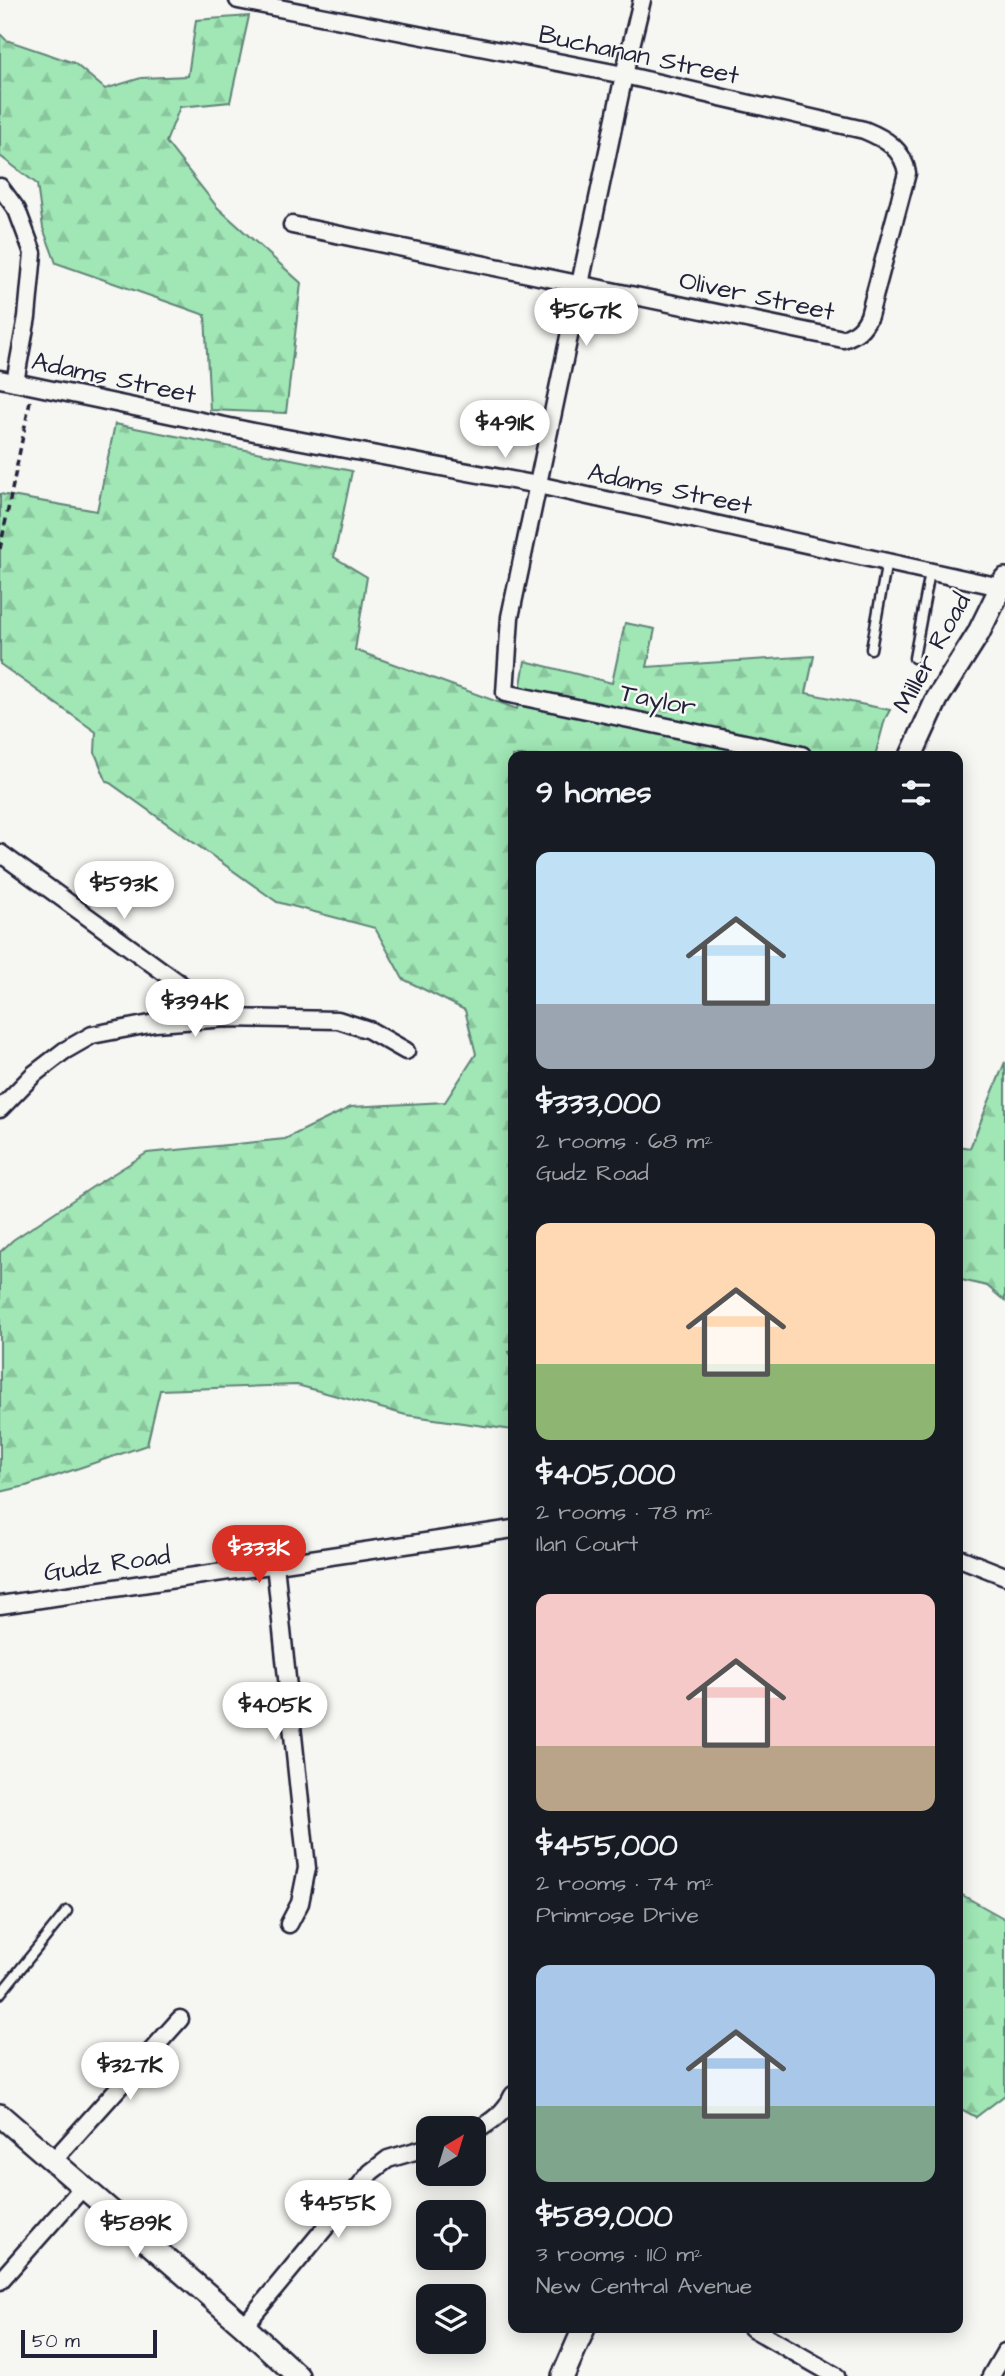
<!DOCTYPE html>
<html lang="en">
<head>
<meta charset="utf-8">
<style>
	:root { --surface:#171b24; --page:#20242c; --text:#f1f3f6; --muted:#9ea1a6; --accent:#d93025 }
	body { margin:0; font-family:"Architects Daughter",sans-serif; background:var(--page); color:var(--text); height:100vh; display:flex; flex-direction:column; font-size:26px; white-space:nowrap }
	* { box-sizing:border-box; margin:0 }
	p { font-size:23px; color:var(--muted) }
	.icon { flex:none; width:38px; height:38px; fill:none; stroke:currentColor; stroke-width:2; stroke-linecap:round; stroke-linejoin:round }
	.map { position:relative; flex:1; overflow:hidden }
	.side { position:absolute; left:508px; top:751px; width:455px; height:1582px; display:flex; flex-direction:column; background:var(--surface); border-radius:14px; box-shadow:0 4px 18px #0003 }
	.side>* { flex:none }
	.needle { width:46px; rotate:38deg }
	.controls { position:absolute; left:416px; top:2116px; display:grid; gap:14px }
	.controls a { display:grid; place-items:center; width:70px; height:70px; border-radius:14px; background:var(--surface); box-shadow:0 4px 18px #0003; font-size:35px }
	.scale { position:absolute; left:21px; bottom:18px; width:136px; box-sizing:border-box; padding-left:7px; border:4px solid #22223b; border-top:0; font-size:19px; line-height:24px; white-space:nowrap; color:#22223b; -webkit-text-stroke:5px #f6f6f2; paint-order:stroke }
	.price { position:absolute; translate:-50% -60px; padding:0 16px; border-radius:24px; background:#fff; color:#222; font-size:23px; line-height:46px; filter:drop-shadow(0 2px 4px #0008) }
	.price::after { content:''; position:absolute; left:50%; top:42px; width:21px; height:16px; margin-left:-10px; background:inherit; clip-path:polygon(0 0,100% 0,50% 100%) }
	.price.active { background:var(--accent); color:#fff }
	ul { padding:0; list-style:none }
	li { display:grid; align-content:center; gap:14px; height:371px; padding:0 28px }
	li span { display:grid; place-items:center; height:217px; border-radius:14px; color:#555 }
	li>.icon { margin-inline-start:auto }
	span .icon { width:126px; height:126px; fill:#fffc; stroke-width:1 }
	li b { font-size:30px }
	h2 { display:flex; justify-content:space-between; align-items:center; height:84px; padding:0 28px; font-size:30px }
	.map>svg:first-child { display:block }
	.forest { fill:url(#forest-firs); stroke:#618478; stroke-width:2 }
	.lines { fill:none; stroke-linecap:round; stroke-linejoin:round }
	.lane-casing { stroke:#22223b; stroke-width:13 }
	.street-casing { stroke:#22223b; stroke-width:21 }
	.secondary-casing { stroke:#22223b; stroke-width:26 }
	.path { stroke:#22223b; stroke-width:3.5; stroke-dasharray:7 5; stroke-linecap:butt }
	.lane { stroke:#f6f6f2; stroke-width:8 }
	.street { stroke:#f6f6f2; stroke-width:16 }
	.secondary { stroke:#f6f6f2; stroke-width:21 }
	.labels { text-anchor:middle; dominant-baseline:central; stroke-width:5; stroke-linejoin:round; paint-order:stroke }
	.street-label { font-size:26px; fill:#22223b; stroke:#f6f6f2 }
</style>
</head>
<body>
<div class="map">
<svg width="1005" height="2376" viewBox="0 0 1005 2376">
	<defs>
		<pattern id="forest-firs" width="22" height="20" patternUnits="userSpaceOnUse" patternTransform="scale(1.75)"><rect width="22" height="20" fill="#a0e7b5"/><path d="M5 1l3.5 6h-7zM16 11l3.5 6h-7z" fill="#8ac69d"/></pattern>
	</defs>
	<rect width="100%" height="100%" fill="#f6f6f2"/>
	<filter id="ink" filterUnits="userSpaceOnUse"><feTurbulence type="fractalNoise" baseFrequency=".0143" numOctaves="2"/><feDisplacementMap in="SourceGraphic" scale="14" xChannelSelector="R" yChannelSelector="G"/><feConvolveMatrix kernelMatrix="1 2 1 2 8 2 1 2 1" color-interpolation-filters="sRGB"/></filter>
	<g filter="url(#ink)">
		<g class="forest">
			<polygon points="249,16 230,102 180,107 166,142 218,208 301,283 286,413 210,410 205,315 56,263 43,228 37,184 0,156 0,34 6,40 74,63 105,89 141,78 188,76 196,20"/>
			<polygon points="115,424 352,471 334,557 367,577 355,650 517,709 525,661 612,683 625,623 655,629 647,667 814,656 806,693 890,710 885,719 875,756 513,756 513,1351 509,1352 513,1359 513,1430 406,1415 297,1385 160,1390 147,1445 26,1486 0,1492 0,1252 13,1240 97,1184 147,1153 285,1139 351,1107 445,1102 476,1054 465,1010 403,979 375,928 277,902 106,780 95,753 96,732 0,664 0,494 97,511"/>
			<polygon points="1005,1062 1005,1301 987,1286 957,1279 957,1146 970,1148"/>
			<polygon points="957,1892 1005,1919 1005,2095 976,2117 957,2107"/>
		</g>
		<g class="lines">
			<defs>
				<g id="lane">
					<polyline points="871,649 887,561"/>
					<polyline points="914,658 930,572"/>
					<polyline points="0,1994 67,1911"/>
				</g>
				<g id="street">
					<path d="M238 0 624 75 864 130C886 139 903 149 907 173L869 316C863 329 857 334 843 339L292 225"/>
					<polyline points="642,0 624,75 510,617 505,693 802,755"/>
					<polyline points="0,187 17,210 33,253 27,317 15,382"/>
					<polyline points="0,379 254,432 538,485 1005,588"/>
					<polyline points="0,853 227,1018"/>
					<polyline points="0,1109 34,1074 64,1051 92,1035 155,1023 227,1018 338,1020 369,1030 406,1051"/>
					<polyline points="957,1557 1005,1576"/>
					<polyline points="275,1564 307,1868 300,1903 289,1924"/>
					<polyline points="0,1605 513,1529"/>
					<path d="M474 2132C491 2122 505 2113 513 2095"/>
					<polyline points="53,2161 180,2019"/>
					<polyline points="0,2281 83,2187"/>
					<polyline points="244,2326 371,2172 388,2159 429,2147"/>
					<polyline points="752,2328 836,2376"/>
					<polyline points="991,2376 1005,2352"/>
				</g>
				<g id="secondary">
					<polyline points="911,756 937,699 978,634 1005,579"/>
					<polyline points="0,2115 244,2326 298,2376"/>
					<polyline points="563,2376 584,2328"/>
				</g>
			</defs>
			<use href="#lane" class="lane-casing"/>
			<use href="#street" class="street-casing"/>
			<use href="#secondary" class="secondary-casing"/>
			<polyline class="path" points="0,549 30,401"/>
			<use href="#lane" class="lane"/>
			<use href="#street" class="street"/>
			<use href="#secondary" class="secondary"/>
		</g>
	</g>
	<g class="labels">
		<g class="street-label">
			<text transform="translate(639 55) rotate(12)">Buchanan Street</text>
			<text transform="translate(757 296) rotate(12)">Oliver Street</text>
			<text transform="translate(114 378) rotate(12)">Adams Street</text>
			<text transform="translate(670 489) rotate(12)">Adams Street</text>
			<text transform="translate(932 653) rotate(-61)">Miller Road</text>
			<text transform="translate(658 700) rotate(12)">Taylor</text>
			<text transform="translate(107 1564) rotate(-8)">Gudz Road</text>
		</g>
	</g>
</svg>
<div class="controls">
<a><svg class="needle" viewBox="-14 -14 28 28"><path d="M0-13l5 13h-10z" fill="#e53935"/><path d="M0 13l5-13h-10z" fill="#9ea1a6"/></svg></a>
<a><svg class="icon" aria-label="locate" viewBox="0 0 24 24"><circle cx="12" cy="12" r="6"/><path d="M12 2v4M12 18v4M2 12h4M18 12h4"/></svg></a>
<a><svg class="icon" aria-label="layers" viewBox="0 0 24 24"><path d="M12 4l9 5-9 5-9-5zM3 14l9 5 9-5"/></svg></a>
</div>
<div class="scale">50 m</div>
<b class="price" style="left:586px;top:348px">$567K</b>
<b class="price" style="left:505px;top:460px">$491K</b>
<b class="price" style="left:124px;top:921px">$593K</b>
<b class="price" style="left:195px;top:1039px">$394K</b>
<b class="price active" style="left:259px;top:1585px">$333K</b>
<b class="price" style="left:275px;top:1742px">$405K</b>
<b class="price" style="left:130px;top:2102px">$327K</b>
<b class="price" style="left:338px;top:2240px">$455K</b>
<b class="price" style="left:136px;top:2260px">$589K</b>
<section class="side">
<h2>9 homes<svg class="icon" aria-label="filters" viewBox="0 0 24 24"><path d="M4 7h16M4 17h16"/><circle cx="9" cy="7" r="2"/><circle cx="15" cy="17" r="2"/></svg></h2>
<ul>
<li><span style="background:linear-gradient(#bfe0f5 70%,#9aa5b1 0)"><svg class="icon" aria-label="home" viewBox="0 0 24 24"><path d="M3 11l9-7 9 7M6 9v11h12V9"/></svg></span><div><b>$333,000</b><p>2 rooms · 68 m²</p><p>Gudz Road</p></div></li>
<li><span style="background:linear-gradient(#ffd9b3 65%,#8fb573 0)"><svg class="icon" aria-label="home" viewBox="0 0 24 24"><path d="M3 11l9-7 9 7M6 9v11h12V9"/></svg></span><div><b>$405,000</b><p>2 rooms · 78 m²</p><p>Ilan Court</p></div></li>
<li><span style="background:linear-gradient(#f6c9c9 70%,#b9a48a 0)"><svg class="icon" aria-label="home" viewBox="0 0 24 24"><path d="M3 11l9-7 9 7M6 9v11h12V9"/></svg></span><div><b>$455,000</b><p>2 rooms · 74 m²</p><p>Primrose Drive</p></div></li>
<li><span style="background:linear-gradient(#a9c7e8 65%,#7fa58c 0)"><svg class="icon" aria-label="home" viewBox="0 0 24 24"><path d="M3 11l9-7 9 7M6 9v11h12V9"/></svg></span><div><b>$589,000</b><p>3 rooms · 110 m²</p><p>New Central Avenue</p></div></li>
</ul>
</section>
</div>
</body>
</html>
